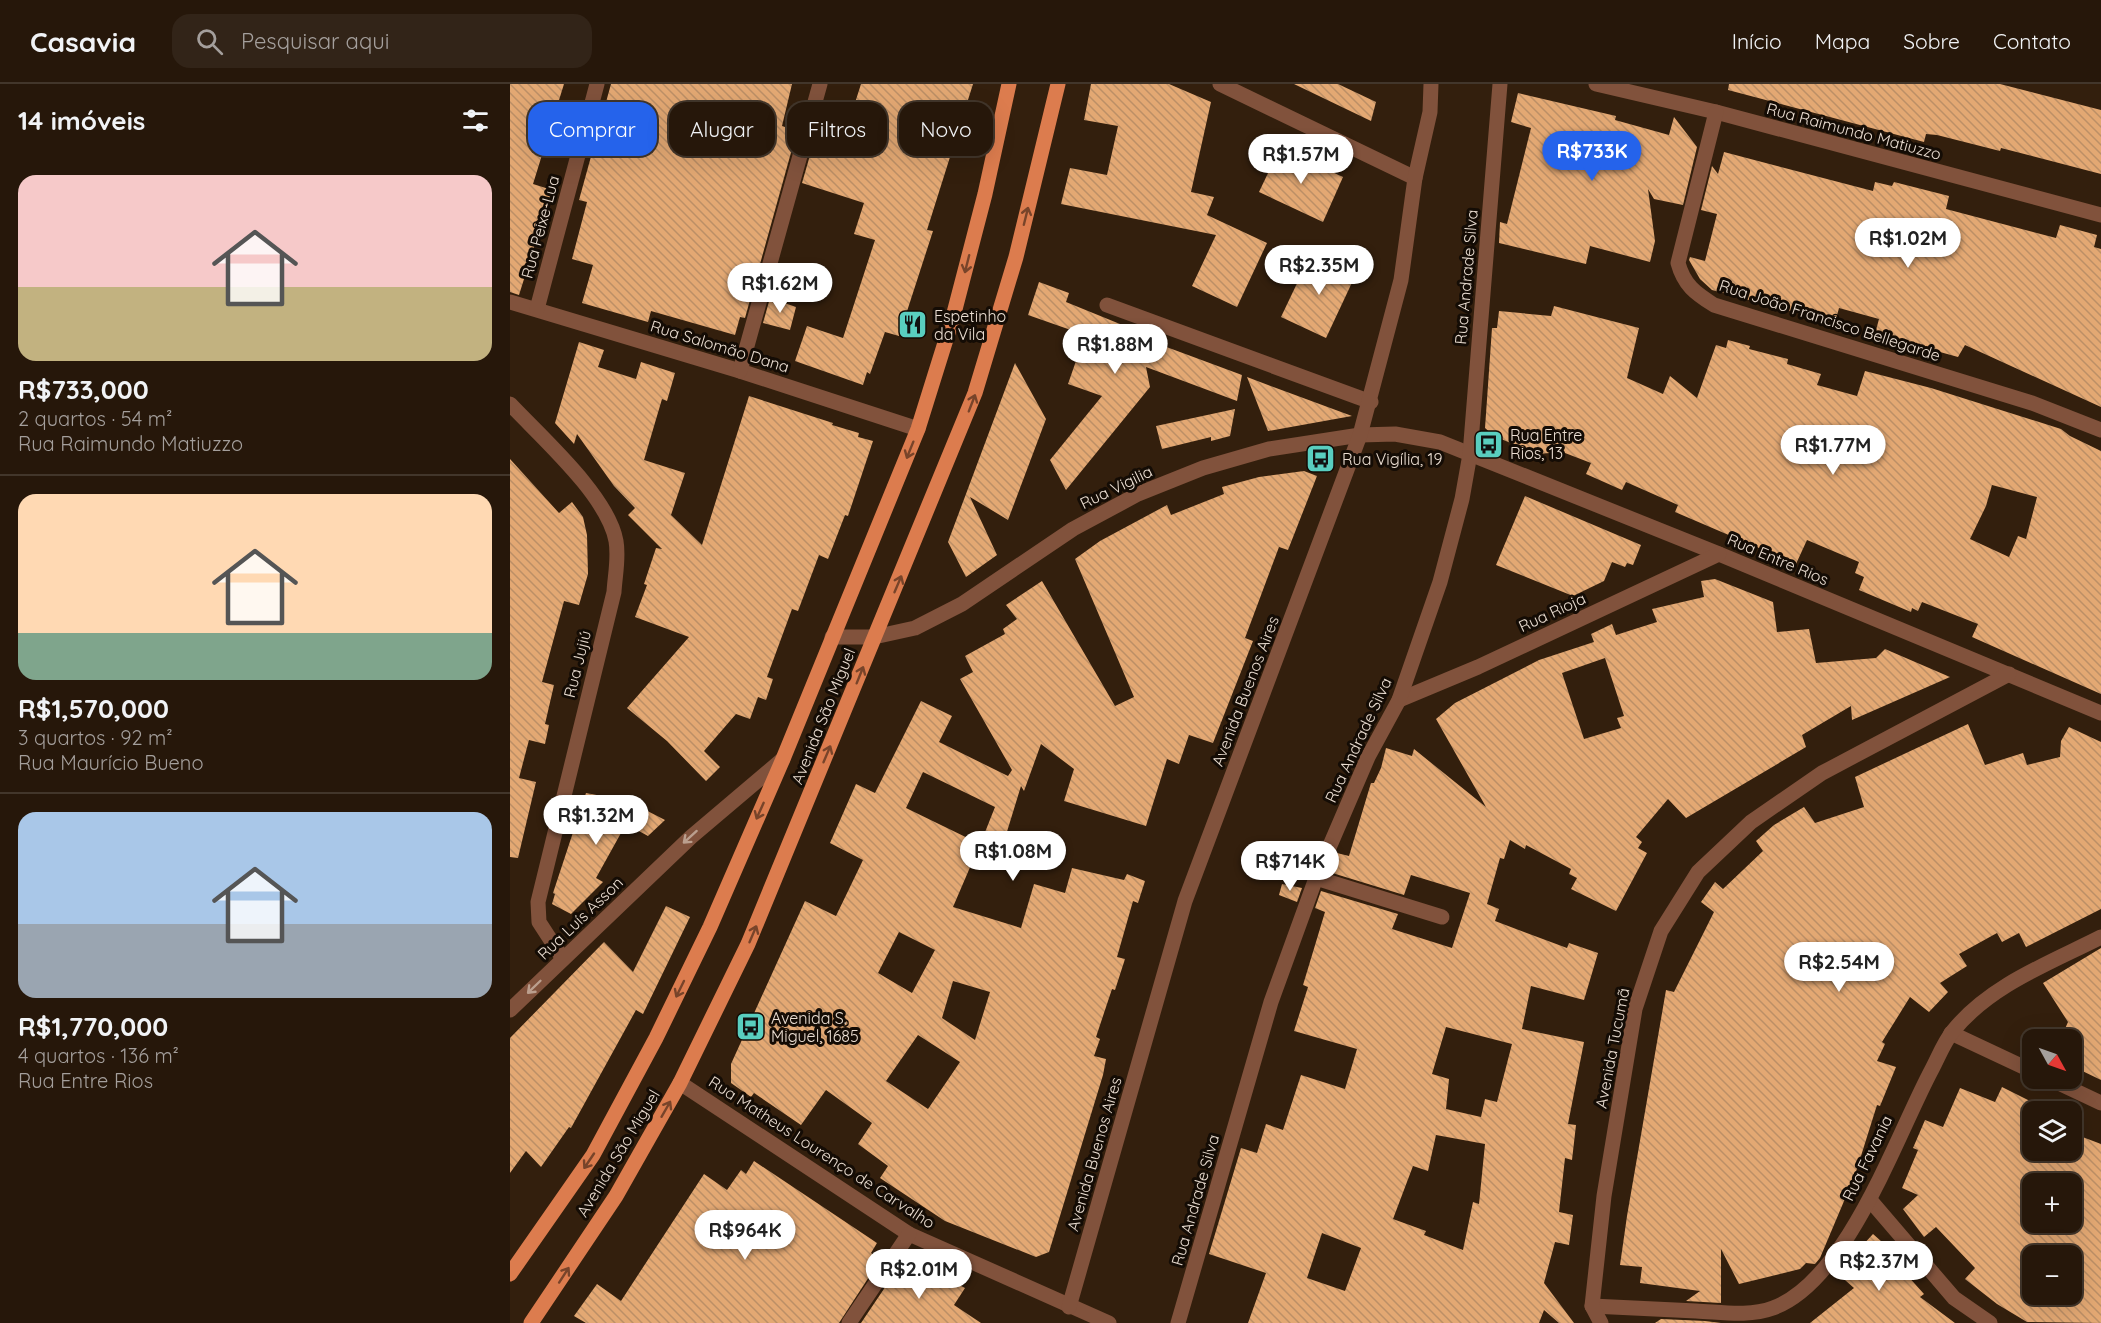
<!DOCTYPE html>
<html lang="pt">
<head>
<meta charset="utf-8">
<style>
	:root { --surface:#26170a; --page:#322418; --text:#f1f3f6; --muted:#a49f9c; --line:#42362b; --accent:#2563eb }
	body { margin:0; font-family:Quicksand,sans-serif; background:var(--page); color:var(--text); height:100vh; display:flex; flex-direction:column; font-size:22px; white-space:nowrap }
	* { box-sizing:border-box; margin:0 }
	p { font-size:20px; color:var(--muted) }
	.icon { flex:none; width:33px; height:33px; fill:none; stroke:currentColor; stroke-width:2; stroke-linecap:round; stroke-linejoin:round }
	.map { position:relative; flex:1; overflow:hidden }
	.side { display:flex; flex-direction:column; background:var(--surface); width:510px }
	.side>* { flex:none }
	.guide { position:absolute; left:18px; top:18px; width:570px; height:54px; display:flex; gap:12px }
	.needle { width:39px; rotate:130deg }
	.tools { position:absolute; left:1512px; top:945px; display:grid; gap:12px }
	.tools a { display:grid; place-items:center; width:60px; height:60px; border-radius:12px; background:var(--surface); box-shadow:0 6px 24px #0002,0 0 0 2px var(--line); font-size:30px }
	.price { position:absolute; translate:-50% -51px; padding:0 14px; border-radius:21px; background:#fff; color:#222; font-size:20px; line-height:39px; filter:drop-shadow(0 2px 3px #0008) }
	.price::after { content:''; position:absolute; left:50%; top:36px; width:18px; height:14px; margin-left:-9px; background:inherit; clip-path:polygon(0 0,100% 0,50% 100%) }
	.price.current { background:var(--accent); color:#fff }
	ul { padding:0; list-style:none }
	li { display:grid; align-content:center; gap:12px; height:318px; padding:0 18px }
	li+li { border-top:2px solid var(--line) }
	li span { display:grid; place-items:center; height:186px; border-radius:18px; color:#555 }
	li>.icon { margin-inline-start:auto }
	span .icon { width:108px; height:108px; fill:#fffc; stroke-width:1 }
	li b { font-size:26px }
	h2 { display:flex; justify-content:space-between; align-items:center; height:72px; padding:0 18px; font-size:26px }
	.pill { padding:0 21px; border-radius:18px; background:var(--surface); box-shadow:0 6px 24px #0002,0 0 0 2px var(--line); font-size:21px; line-height:54px }
	.pill.current { background:var(--accent); color:#fff }
	header { display:flex; align-items:center; gap:36px; box-sizing:border-box; height:84px; padding:0 30px; background:var(--surface); border-bottom:2px solid var(--line) }
	header strong { font-size:28px }
	nav { display:flex; gap:33px; margin-inline-start:auto; font-size:21px }
	.search { width:420px; height:54px; background:var(--page); display:flex; align-items:center; gap:15px; box-sizing:border-box; padding:0 21px; border-radius:18px; color:var(--muted); font-size:22px }
	main { display:flex; flex:1; min-height:0 }
	.map>svg:first-child { display:block }
	.building { fill:url(#building-back-hatch); fill-rule:evenodd }
	.lines { fill:none; stroke-linecap:round; stroke-linejoin:round }
	.minor { stroke:#81523c; stroke-width:15 }
	.major { stroke:#dc7c4e; stroke-width:15 }
	.oneway { stroke:#78442a }
	.oneway2 { stroke:#bb9f8e }
	.labels { text-anchor:middle; dominant-baseline:central; stroke-width:6; stroke-linejoin:round; paint-order:stroke }
	.street-label { font-size:16px; fill:#ebded2; stroke:#140c05 }
	.poi-label { font-size:16px; fill:#ebded2; stroke:#140c05; text-anchor:start }
</style>
</head>
<body>
<header>
<strong>Casavia</strong>
<div class="search"><svg class="icon" aria-label="search" viewBox="0 0 24 24"><circle cx="10" cy="10" r="6"/><path d="M15 15l6 6"/></svg>Pesquisar aqui</div>
<nav><a>Início</a><a>Mapa</a><a>Sobre</a><a>Contato</a></nav>
</header>
<main>
<section class="side">
<h2>14 imóveis<svg class="icon" aria-label="filters" viewBox="0 0 24 24"><path d="M4 7h16M4 17h16"/><circle cx="9" cy="7" r="2"/><circle cx="15" cy="17" r="2"/></svg></h2>
<ul>
<li><span style="background:linear-gradient(#f6c9c9 60%,#c2b280 0)"><svg class="icon" aria-label="home" viewBox="0 0 24 24"><path d="M3 11l9-7 9 7M6 9v11h12V9"/></svg></span><div><b>R$733,000</b><p>2 quartos · 54 m²</p><p>Rua Raimundo Matiuzzo</p></div></li>
<li><span style="background:linear-gradient(#ffd9b3 75%,#7fa58c 0)"><svg class="icon" aria-label="home" viewBox="0 0 24 24"><path d="M3 11l9-7 9 7M6 9v11h12V9"/></svg></span><div><b>R$1,570,000</b><p>3 quartos · 92 m²</p><p>Rua Maurício Bueno</p></div></li>
<li><span style="background:linear-gradient(#a9c7e8 60%,#9aa5b1 0)"><svg class="icon" aria-label="home" viewBox="0 0 24 24"><path d="M3 11l9-7 9 7M6 9v11h12V9"/></svg></span><div><b>R$1,770,000</b><p>4 quartos · 136 m²</p><p>Rua Entre Rios</p></div></li>
</ul>
</section>
<div class="map">
<svg width="1591" height="1239" viewBox="0 0 1591 1239">
	<defs>
		<pattern id="building-back-hatch" width="6" height="6" patternUnits="userSpaceOnUse" patternTransform="scale(1.5)"><rect width="6" height="6" fill="#e3a873"/><path d="M-1 5l2 2M0 0l6 6M5-1l2 2" fill="none" stroke="#bc8f66"/></pattern>
	</defs>
	<rect width="100%" height="100%" fill="#331f0d"/>
	<g class="building">
		<polygon points="0,0 54,0 23,100 42,106 9,211 0,208"/>
		<polygon points="101,0 282,0 272,42 287,47 235,234 230,233 225,251 141,227 138,238 72,219 83,181 62,175 77,118 69,116"/>
		<polygon points="351,0 463,0 417,146 423,147 389,252 375,248 360,290 357,288 353,301 285,277 297,242 333,254 365,156 344,150 354,119 292,99 305,54 314,57 319,38 337,44"/>
		<polygon points="581,0 659,0 701,18 681,108 704,113 697,131 757,159 727,223 682,202 706,151 551,120 560,84 597,91 608,42 574,36"/>
		<polygon points="784,0 828,0 866,18 861,37"/>
		<polygon points="1219,0 1490,0 1591,26 1591,90 1491,64 1490,67 1427,51 1416,50 1414,58 1218,6"/>
		<polygon points="1008,9 1106,32 1105,36 1159,51 1164,33 1187,63 1173,121 1144,115 1138,105 1145,157 1140,178 1080,162 1076,180 989,159 990,138 997,140 1021,44 1001,38"/>
		<polygon points="770,64 833,93 813,138 749,108"/>
		<polygon points="1214,68 1363,107 1365,98 1382,102 1384,98 1439,112 1436,125 1546,154 1550,141 1587,151 1584,163 1591,165 1591,323 1455,261 1448,273 1365,250 1369,235 1329,224 1325,239 1202,206 1190,195 1179,176 1180,173 1195,177 1207,130 1191,126 1202,82 1208,90"/>
		<polygon points="801,170 846,190 816,254 771,233"/>
		<polygon points="529,198 559,209 556,218 610,240 608,245 732,291 727,317 636,283 640,303 556,406 540,376 592,312 558,300 575,251 518,231"/>
		<polygon points="260,214 286,223 280,246 253,239"/>
		<path d="M1044 222 1129 244 1117 294 1153 310 1160 292 1187 314 1206 261 1216 264 1218 256 1240 262 1239 265 1278 275 1277 280 1311 290 1307 301 1347 312 1355 287 1421 304 1551 345 1560 352 1591 367V610L1462 553 1468 540 1412 518 1408 527 1402 524 1401 528 1349 506 1354 493 1345 489 1349 478 1297 456 1286 480 1165 428 1168 421 1116 398 1112 406 1076 390 1081 379 1042 364 1040 369 1027 370 984 352 975 344 982 244H987L989 227 1041 232ZM1482 401 1527 413 1516 455 1508 452 1499 473 1460 455 1476 422Z"/>
		<polygon points="69,258 94,266 88,283 126,295 131,278 165,289 157,317 152,315 134,376 175,389 161,431 192,461 239,312 323,339 322,341 349,349 348,353 363,357 338,432 335,431 318,475 309,471 288,527 282,525 257,593 263,595 256,616 248,613 240,635 226,630 194,667 210,683 196,697 157,657 117,624 179,553 125,533 137,501 134,500 146,464 152,465 118,431 125,424 104,402 67,350 64,360 45,339"/>
		<polygon points="505,279 536,335 498,436 460,413 487,471 456,493 438,458"/>
		<polygon points="737,293 777,308 842,332 758,347"/>
		<polygon points="725,325 720,352 701,357 701,353 652,365 646,342"/>
		<polygon points="0,375 49,429 62,418 73,433 77,451 78,490 69,521 54,517 32,598 44,601 35,640 39,641 35,660 19,656 9,694 26,698 8,774 0,773"/>
		<path d="M794 387 807 392 778 466 769 463 735 554 743 557 703 659 679 651 669 680 657 675 636 742 554 717 564 685 531 660 514 707 511 702 488 777 466 771 485 723 413 688 396 724 470 760 443 823 511 844 524 800 555 809 562 784 614 796 617 790 635 797 628 819 623 817 607 873 615 875 605 906 602 905 586 953 590 955 584 972 596 975 593 991 539 1168 526 1173 435 1137 370 1094 378 1082 348 1060 362 1039 316 1006 291 1041 244 1009 241 1013 221 999V980L295 817 326 832 353 776 320 759 346 700 365 709 411 617 442 632 429 658 498 692 502 686 450 595 463 588 455 572 495 550 493 545 507 535 496 521 532 497 605 622 624 613 565 475 590 457 657 421 661 431 714 410 712 403 749 393ZM389 848 425 866 402 909 368 889ZM443 897 480 908 465 956 432 934ZM408 951 450 978 418 1025 376 997Z"/>
		<polygon points="1015,412 1131,461 1123,481 1117,479 1115,483 1102,478 1094,497 1063,512 986,481"/>
		<path d="M1205 495 1263 518 1267 548 1299 545 1306 579 1366 574 1375 565 1440 593 1342 636 1341 622 1292 651 1296 663 1176 734 1158 715 1126 753 1132 758 1128 764 1137 769 1106 827 1061 805 1067 794 1059 790 1061 785 1016 761 1015 765 1000 756 994 775 990 774 977 820 989 825 985 837 1057 864 1059 859 1088 869 1074 916 1021 902 1012 945 1074 958 1058 1040 1066 1041 1062 1076 1055 1074 1049 1128 1063 1131 1059 1161 1045 1158 1034 1199 1064 1239H1049L1034 1226 1029 1239H738L756 1189 699 1170 731 1064 747 1069 756 1040 773 1046 791 991 835 1005 847 965 784 947 798 903 793 901 815 828 805 824 811 807 888 830 882 845 942 864 960 809 901 791 894 811 819 788 827 769 839 772 861 699H864L871 684 876 664 902 672 904 665 976 723 926 635 945 619 1029 576 1084 558 1081 550 1102 540 1106 551 1147 538 1142 525 1194 513 1191 497ZM1095 574 1114 632 1107 634 1111 644 1074 655 1052 589ZM936 943 1002 960 987 1018 975 1015 971 1033 936 1025 939 995 922 990ZM926 1051 975 1060 969 1120 963 1118 953 1166 914 1151 916 1147 883 1135 903 1082 918 1087ZM812 1149 851 1164 835 1207 797 1194Z"/>
		<polygon points="1458,640 1475,681 1513,669 1517,681 1550,673 1551,657 1559,643 1591,658 1591,825 1516,863 1509,849 1492,858 1487,849 1449,870 1457,882 1430,899 1438,908 1419,928 1400,913 1372,958 1375,960 1367,977 1386,983 1370,1022 1367,1021 1345,1091 1310,1174 1305,1180 1296,1179 1290,1185 1229,1200 1211,1165 1211,1219 1176,1217 1190,1207 1130,1199 1132,1183 1110,1181 1117,1132 1156,906 1164,908 1204,828 1191,818 1205,798 1213,805 1253,767 1246,757 1264,741 1294,723 1305,739 1354,723 1345,693"/>
		<polygon points="76,709 118,717 155,736 138,752 116,740 86,794 93,798 61,830 42,820 45,810 43,809"/>
		<polygon points="772,800 792,804 787,818 769,811"/>
		<polygon points="156,822 180,833 133,930 126,926 61,1044 59,1043 31,1083 16,1067 0,1089 0,954 94,858 123,888"/>
		<polygon points="1591,864 1591,996 1562,982 1562,956 1550,956 1558,938 1533,899"/>
		<path d="M1492 1003 1522 1018V1066H1562V1049L1591 1060V1239L1517 1238 1487 1220 1455 1195 1465 1184 1426 1143 1414 1153 1393 1125 1408 1111 1392 1104 1408 1066 1403 1064 1415 1036 1433 1043 1450 1004 1485 1018ZM1522 1100H1562V1138H1522ZM1522 1172H1562V1210H1522Z"/>
		<polygon points="244,1077 367,1159 361,1169 370,1176 329,1239 76,1239 64,1232 87,1200 111,1217 194,1090 217,1106 231,1086 236,1090"/>
		<polygon points="1363,1150 1380,1165 1377,1169 1414,1210 1410,1213 1445,1239 1300,1239 1344,1204 1327,1189"/>
		<polygon points="408,1180 455,1204 444,1221 471,1239 351,1239 386,1187"/>
		<polygon points="1151,1235 1195,1237 1211,1239 1145,1239"/>
	</g>
	<g class="lines">
		<g class="minor">
			<polyline points="710,0 905,94"/>
			<polyline points="1086,0 1206,28 1591,131"/>
			<path d="M1206 28 1168 179C1174 201 1185 209 1204 221L1522 319 1591 346"/>
			<polyline points="0,218 230,287 408,345"/>
			<polyline points="597,221 861,318"/>
			<polyline points="27,225 87,0"/>
			<polyline points="230,287 310,0"/>
			<path d="M0 320C32 354 98 412 106 457 109 474 105 491 104 508L28 818 29 838 53 875"/>
			<polyline points="322,553 364,553 405,544 452,520 563,445 628,410 693,384 759,365 850,351 885,350 930,358 960,370 1209,470 1591,629"/>
			<polyline points="889,616 968,583 1209,470"/>
			<polyline points="806,794 932,833"/>
			<polyline points="0,926 181,753 273,675"/>
			<polyline points="1441,949 1522,987"/>
			<polyline points="1538,994 1591,1019"/>
			<polyline points="170,999 399,1150 599,1239"/>
			<polyline points="1360,1116 1444,1214 1480,1239"/>
			<path d="M1082 1222C1117 1224 1151 1225 1186 1227 1211 1228 1239 1233 1263 1224 1337 1197 1386 1053 1421 987 1428 974 1434 958 1443 947 1480 901 1540 879 1591 853"/>
			<polyline points="559,1223 675,817 850,351 891,196 905,94 920,28 921,0"/>
			<polyline points="339,1239 399,1150"/>
			<polyline points="668,1239 761,918 806,794 858,673 889,616 930,498 952,415 960,370 990,0"/>
			<polyline points="1091,1239 1082,1222 1094,1112 1125,925 1151,847 1188,788 1241,738 1312,689 1499,590"/>
		</g>
		<g class="major">
			<polyline points="0,1190 83,1071 146,954 200,843 273,675 408,345 443,233 475,110 499,0"/>
			<polyline points="21,1239 106,1112 170,999 238,860 465,309 506,173 548,0"/>
		</g>
	</g>
	<defs><path id="oneway-shaft" d="M-6 0H5M1.5-3L5.5 0L1.5 3" fill="none" stroke-width="1.6" stroke-linecap="round" stroke-linejoin="round" transform="scale(1.5)"/></defs>
	<g class="oneway">
		<use href="#oneway-shaft" transform="translate(516 132) rotate(-76)"/>
		<use href="#oneway-shaft" transform="translate(457 180) rotate(104)"/>
		<use href="#oneway-shaft" transform="translate(462 319) rotate(-69)"/>
		<use href="#oneway-shaft" transform="translate(400 366) rotate(112)"/>
		<use href="#oneway-shaft" transform="translate(388 500) rotate(-67)"/>
		<use href="#oneway-shaft" transform="translate(350 591) rotate(-68)"/>
		<use href="#oneway-shaft" transform="translate(317 670) rotate(-67)"/>
		<use href="#oneway-shaft" transform="translate(250 727) rotate(114)"/>
		<use href="#oneway-shaft" transform="translate(243 850) rotate(-67)"/>
		<use href="#oneway-shaft" transform="translate(170 905) rotate(116)"/>
		<use href="#oneway-shaft" transform="translate(156 1025) rotate(-60)"/>
		<use href="#oneway-shaft" transform="translate(79 1077) rotate(124)"/>
		<use href="#oneway-shaft" transform="translate(54 1191) rotate(-57)"/>
	</g>
	<g class="oneway2">
		<use href="#oneway-shaft" transform="translate(180 753) rotate(138)"/>
		<use href="#oneway-shaft" transform="translate(24 903) rotate(136)"/>
	</g>
	<defs>
		<symbol id="restaurant-square" viewBox="-11 -11 22 22"><rect x="-9" y="-9" width="18" height="18" rx="4" fill="#59cebf" stroke="#140c05"/><path d="M-5-6h1v4h1v-4h1v4h1v-4h1v5L-1.5 .5V6h-2V.5L-5-1ZM5-6V6H3V1.5H1.5Q1.5-4 5-6Z" fill="#111"/></symbol>
		<symbol id="bus-square" viewBox="-11 -11 22 22"><rect x="-9" y="-9" width="18" height="18" rx="4" fill="#59cebf" stroke="#140c05"/><path d="M-5-6H5V4H4V6H2V4H-2V6H-4V4H-5ZM-3.5-4V0h7V-4ZM-3.5 1.2v1.5H-2V1.2ZM2 1.2v1.5H3.5V1.2Z" fill="#111"/></symbol>
	</defs>
	<g fill-rule="evenodd">
		<use href="#restaurant-square" x="386" y="224" width="33" height="33"/>
		<use href="#bus-square" x="962" y="344" width="33" height="33"/>
		<use href="#bus-square" x="794" y="358" width="33" height="33"/>
		<use href="#bus-square" x="224" y="926" width="33" height="33"/>
	</g>
	<g class="labels">
		<g class="street-label">
			<text transform="translate(1344 47) rotate(15)">Rua Raimundo Matiuzzo</text>
			<text transform="translate(30 143) rotate(-75)">Rua Peixe-Lua</text>
			<text transform="translate(956 193) rotate(-85)">Rua Andrade Silva</text>
			<text transform="translate(1320 236) rotate(18)">Rua João Francisco Bellegarde</text>
			<text transform="translate(210 262) rotate(17)">Rua Salomão Dana</text>
			<text transform="translate(606 403) rotate(-26)">Rua Vigilia</text>
			<text transform="translate(1268 475) rotate(23)">Rua Entre Rios</text>
			<text transform="translate(1042 528) rotate(-25)">Rua Rioja</text>
			<text transform="translate(67 580) rotate(-76)">Rua Jujiú</text>
			<text transform="translate(735 607) rotate(-69)">Avenida Buenos Aires</text>
			<text transform="translate(313 632) rotate(-68)">Avenida São Miguel</text>
			<text transform="translate(848 656) rotate(-65)">Rua Andrade Silva</text>
			<text transform="translate(70 834) rotate(-44)">Rua Luís Asson</text>
			<text transform="translate(1102 964) rotate(-79)">Avenida Tucumã</text>
			<text transform="translate(312 1068) rotate(33)">Rua Matheus Lourenço de Carvalho</text>
			<text transform="translate(108 1069) rotate(-59)">Avenida São Miguel</text>
			<text transform="translate(584 1070) rotate(-74)">Avenida Buenos Aires</text>
			<text transform="translate(1357 1074) rotate(-64)">Rua Favania</text>
			<text transform="translate(685 1116) rotate(-74)">Rua Andrade Silva</text>
		</g>
		<g class="poi-label">
			<text x="424" y="232">Espetinho<tspan x="424" dy="18">da Vila</tspan></text>
			<text x="1000" y="351">Rua Entre<tspan x="1000" dy="18">Rios, 13</tspan></text>
			<text x="832" y="375">Rua Vigília, 19</text>
			<text x="261" y="934">Avenida S.<tspan x="261" dy="18">Miguel, 1685</tspan></text>
		</g>
	</g>
</svg>
<div class="tools">
<a><svg class="needle" viewBox="-14 -14 28 28"><path d="M0-13l5 13h-10z" fill="#e53935"/><path d="M0 13l5-13h-10z" fill="#a49f9c"/></svg></a>
<a><svg class="icon" aria-label="layers" viewBox="0 0 24 24"><path d="M12 4l9 5-9 5-9-5zM3 14l9 5 9-5"/></svg></a>
<a>+</a>
<a>−</a>
</div>
<b class="price current" style="left:1082px;top:98px">R$733K</b>
<b class="price" style="left:791px;top:101px">R$1.57M</b>
<b class="price" style="left:1398px;top:185px">R$1.02M</b>
<b class="price" style="left:809px;top:212px">R$2.35M</b>
<b class="price" style="left:270px;top:230px">R$1.62M</b>
<b class="price" style="left:605px;top:291px">R$1.88M</b>
<b class="price" style="left:1323px;top:392px">R$1.77M</b>
<b class="price" style="left:86px;top:762px">R$1.32M</b>
<b class="price" style="left:503px;top:798px">R$1.08M</b>
<b class="price" style="left:780px;top:808px">R$714K</b>
<b class="price" style="left:1329px;top:909px">R$2.54M</b>
<b class="price" style="left:235px;top:1177px">R$964K</b>
<b class="price" style="left:1369px;top:1208px">R$2.37M</b>
<b class="price" style="left:409px;top:1216px">R$2.01M</b>
<div class="guide">
<a class="pill current">Comprar</a>
<a class="pill">Alugar</a>
<a class="pill">Filtros</a>
<a class="pill">Novo</a>
</div>
</div>
</main>
</body>
</html>
